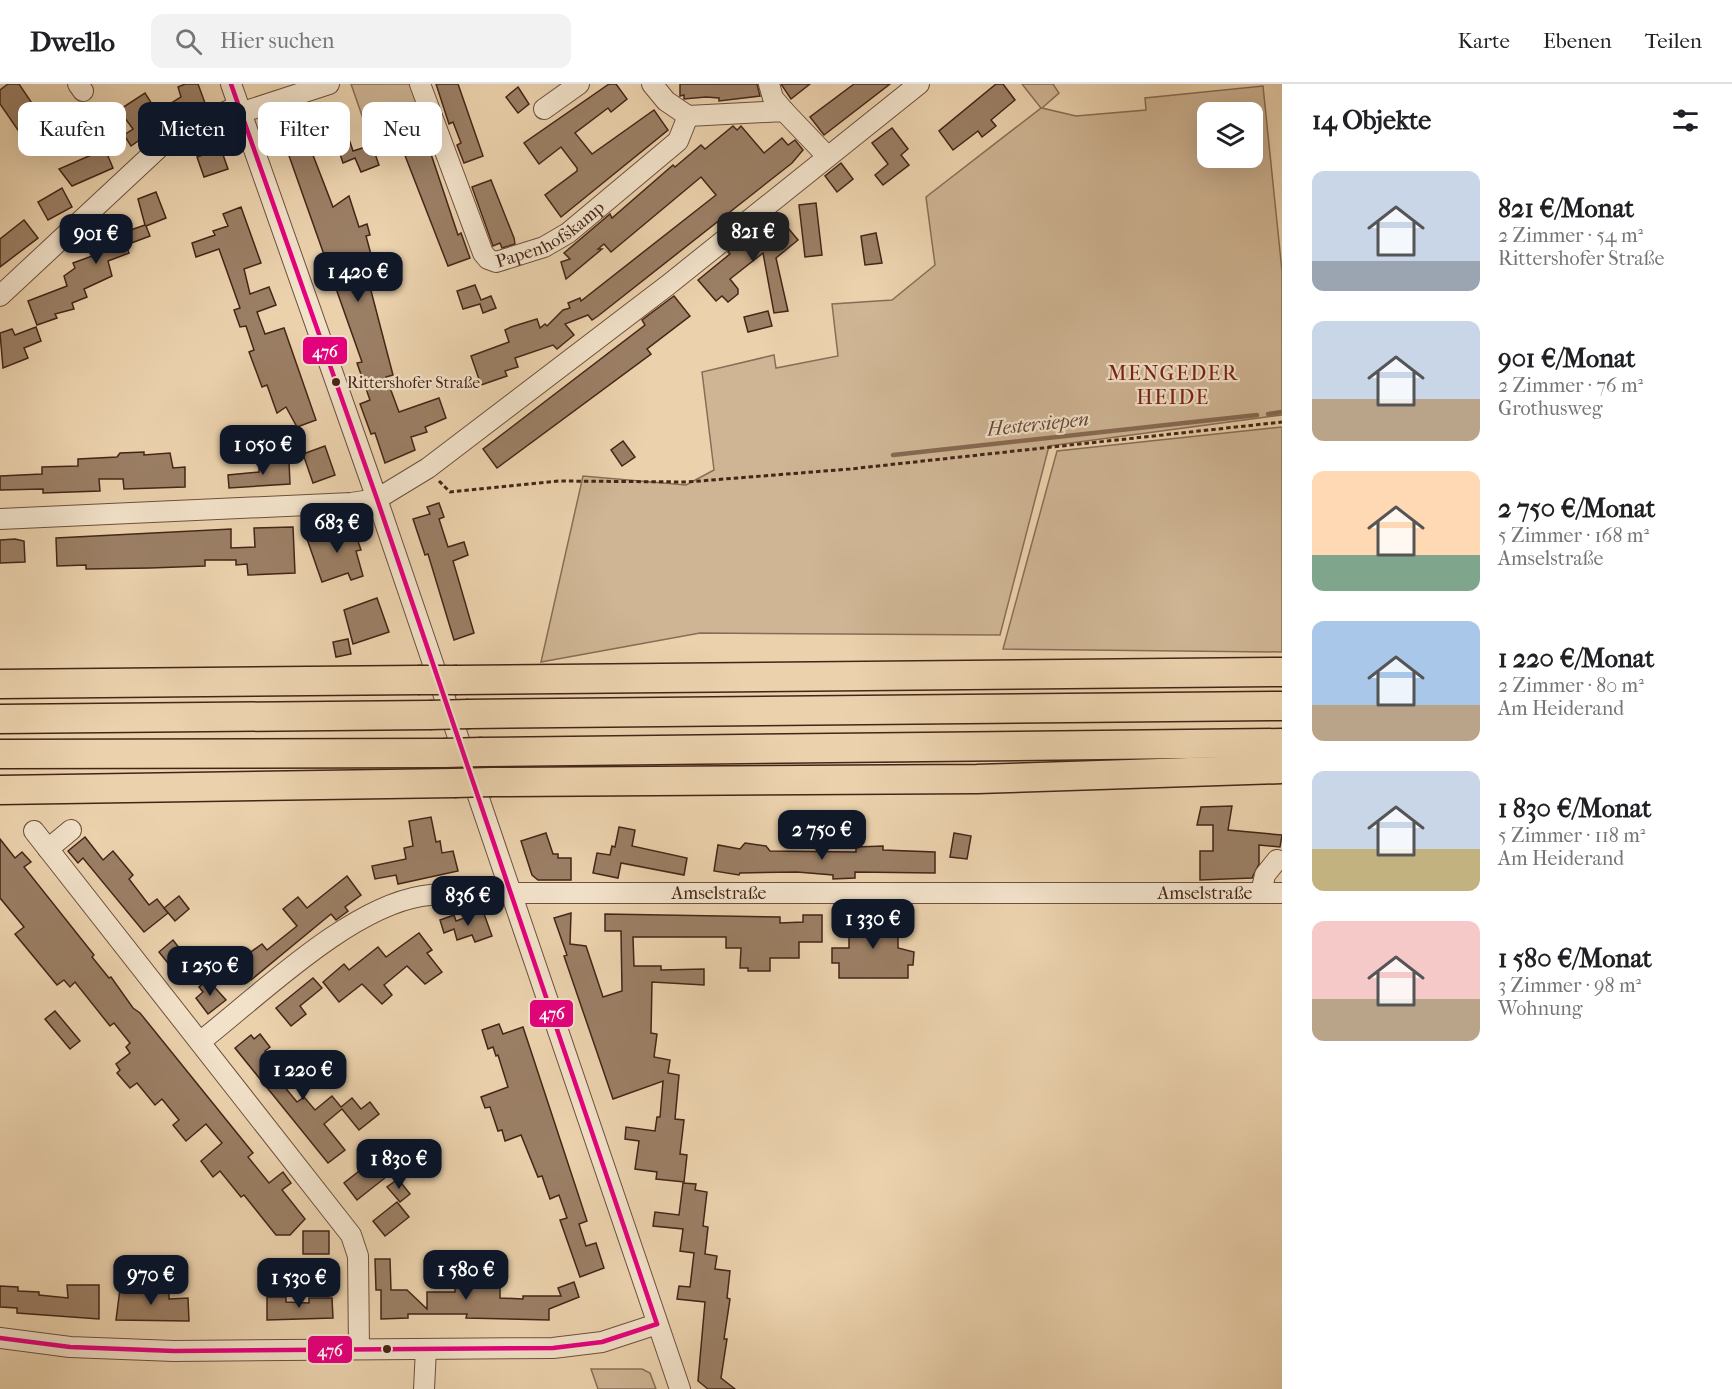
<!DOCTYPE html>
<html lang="de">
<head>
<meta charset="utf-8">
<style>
	:root { --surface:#fff; --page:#f2f2f2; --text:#202124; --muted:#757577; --line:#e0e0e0; --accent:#111827 }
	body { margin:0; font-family:"IM FELL French Canon",serif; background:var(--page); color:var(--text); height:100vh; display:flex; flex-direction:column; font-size:22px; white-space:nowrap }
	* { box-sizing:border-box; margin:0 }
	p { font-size:20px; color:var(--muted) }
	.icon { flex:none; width:33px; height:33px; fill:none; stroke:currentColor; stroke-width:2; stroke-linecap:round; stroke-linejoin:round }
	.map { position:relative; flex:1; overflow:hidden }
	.details { display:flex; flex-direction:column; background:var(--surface); width:450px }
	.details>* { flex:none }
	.hud { position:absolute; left:18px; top:18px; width:570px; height:54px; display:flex; gap:12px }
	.controls { position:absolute; left:1197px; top:18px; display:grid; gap:12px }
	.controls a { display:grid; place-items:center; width:66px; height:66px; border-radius:12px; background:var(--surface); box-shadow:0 6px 24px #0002; font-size:30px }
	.price { position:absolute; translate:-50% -51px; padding:0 14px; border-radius:12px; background:var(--accent); color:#fff; font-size:20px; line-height:39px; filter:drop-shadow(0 2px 3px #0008) }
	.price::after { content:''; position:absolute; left:50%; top:36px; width:18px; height:14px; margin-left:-9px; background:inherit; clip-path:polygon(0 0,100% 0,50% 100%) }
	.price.selected { background:#222; color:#fff }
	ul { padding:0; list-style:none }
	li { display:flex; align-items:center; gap:18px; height:150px; padding:0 30px }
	li span { display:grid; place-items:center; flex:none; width:168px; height:120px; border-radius:12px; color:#555 }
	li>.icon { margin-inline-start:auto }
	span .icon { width:72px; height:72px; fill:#fffc; stroke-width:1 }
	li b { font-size:26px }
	h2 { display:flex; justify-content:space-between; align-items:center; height:72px; padding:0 30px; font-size:26px }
	.pill { padding:0 21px; border-radius:12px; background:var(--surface); box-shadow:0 6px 24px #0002; font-size:21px; line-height:54px }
	.pill.selected { background:var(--accent); color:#fff }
	header { display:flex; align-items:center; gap:36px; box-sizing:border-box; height:84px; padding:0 30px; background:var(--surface); border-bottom:2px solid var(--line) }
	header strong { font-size:28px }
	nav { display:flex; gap:33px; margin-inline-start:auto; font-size:21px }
	.search { width:420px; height:54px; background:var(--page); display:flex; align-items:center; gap:15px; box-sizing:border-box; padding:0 21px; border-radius:12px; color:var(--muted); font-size:22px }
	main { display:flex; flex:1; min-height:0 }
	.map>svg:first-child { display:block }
	.green { fill:#cfb594; stroke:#8a6d56; stroke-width:1.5; fill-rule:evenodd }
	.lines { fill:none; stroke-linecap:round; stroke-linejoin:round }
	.stream { stroke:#876952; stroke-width:4.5 }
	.building { fill:#9b7f65; stroke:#452517; stroke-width:1.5 }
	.minor-casing { stroke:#6e503c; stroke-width:22 }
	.highway-casing { stroke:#452517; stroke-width:31 }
	.path { stroke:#452517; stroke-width:3; stroke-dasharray:4.5 3; stroke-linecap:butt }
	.minor { stroke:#f2e2ca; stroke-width:20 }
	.highway { stroke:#ebd2ad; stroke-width:28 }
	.highway-bridge-casing { stroke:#452517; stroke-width:31; stroke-linecap:butt }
	.highway-bridge { stroke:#ebd2ad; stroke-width:28 }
	.bus-1-casing { stroke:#f2e2ca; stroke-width:9 }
	.bus-1 { stroke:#e5007d; stroke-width:4.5 }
	.bus-dot { fill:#452517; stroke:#f2e2ca; stroke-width:2 }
	.labels { text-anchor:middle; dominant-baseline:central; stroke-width:4.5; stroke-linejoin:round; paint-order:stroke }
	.bus-label { font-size:16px; fill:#452517; stroke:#f2e2ca; text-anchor:start }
	.street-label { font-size:18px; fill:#452517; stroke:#f2e2ca }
	.water-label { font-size:20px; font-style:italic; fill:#664735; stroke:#f2e2ca }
	.quarter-label { font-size:21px; letter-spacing:1.5px; fill:#7a1f14; stroke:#f2e2ca }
	.line-badge { stroke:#f2e2ca; stroke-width:2 }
	.badge-label { font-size:16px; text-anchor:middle; font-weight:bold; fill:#fff }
</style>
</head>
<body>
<header>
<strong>Dwello</strong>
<div class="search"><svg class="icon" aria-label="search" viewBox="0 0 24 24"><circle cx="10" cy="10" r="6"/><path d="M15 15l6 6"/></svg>Hier suchen</div>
<nav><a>Karte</a><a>Ebenen</a><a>Teilen</a></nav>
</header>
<main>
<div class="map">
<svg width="1282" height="1305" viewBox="0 0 1282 1305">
	<rect width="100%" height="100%" fill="#ebd2ad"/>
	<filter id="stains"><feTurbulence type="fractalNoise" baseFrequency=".00333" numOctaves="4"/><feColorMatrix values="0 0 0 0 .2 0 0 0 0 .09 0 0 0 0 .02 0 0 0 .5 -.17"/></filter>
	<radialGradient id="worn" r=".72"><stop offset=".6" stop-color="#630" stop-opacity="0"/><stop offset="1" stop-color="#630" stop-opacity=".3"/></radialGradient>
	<g class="green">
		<polygon points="351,0 415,0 431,46 392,60 383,30 366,43"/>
		<path d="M1022 0H1053L1059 9 1042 24 1076 32 1146 26 1145 14 1263 2 1282 187V331L1049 362 1000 551 700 549 541 578 583 392 686 401 714 386 702 288 774 271 776 284 838 272 832 220 892 216 935 181 926 113 1041 24ZM1208 28H1252V74H1208Z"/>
		<polygon points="1282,343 1282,568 1003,565 1057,367"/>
		<polygon points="591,1285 642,1285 650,1289 656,1305 598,1305"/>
	</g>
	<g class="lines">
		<g class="stream">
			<polyline points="1268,330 1282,328"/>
			<polyline points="893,371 1257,331"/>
		</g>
	</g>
	<g class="building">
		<polygon points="8,0 19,0 52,49 31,65 0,20 0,6"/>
		<polygon points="185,0 198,0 205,19 171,34 131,62 124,51 133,45 119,26 145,9 157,28 181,13 178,3"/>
		<polygon points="436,0 458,0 483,72 464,79 457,61 461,59 453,38 449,40"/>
		<polygon points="609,0 616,0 627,15 611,28 608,24 575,49 592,70 654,26 668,46 561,133 545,111 577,87 577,84 561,63 539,80 524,59"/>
		<polygon points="680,0 757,0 760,12 719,17 719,14 706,13 684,15 684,11 680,12"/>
		<polygon points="781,0 810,0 791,15"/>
		<polygon points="854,0 890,0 824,51 810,33"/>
		<polygon points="996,0 1003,0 1015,16 991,36 996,42 982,53 978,47 953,66 939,47"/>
		<polygon points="518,3 529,20 518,29 506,13"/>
		<polygon points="310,42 318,64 311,66 333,123 349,112 359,143 367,140 370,151 366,152 379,200 370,203 393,291 386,293 399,328 439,314 446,334 425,343 427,348 411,353 415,366 385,379 375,349 371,350 360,320 370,316 357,279 362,278 282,52"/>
		<polygon points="733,42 737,46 741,42 764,69 782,54 788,61 795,56 803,66 792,79 598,232 592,236 588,231 565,240 574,251 557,265 553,261 515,274 518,283 505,287 507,292 481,301 471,272 509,258 505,246 511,243 537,235 540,244 545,240 547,242 563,226 570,224 568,219 580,214 581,217 716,111 701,93 611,168 604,160 598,165 602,165 566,195 561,178 570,175 564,169 610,130 612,134 673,81 675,83 701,61 705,65"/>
		<polygon points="892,44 908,65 901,71 909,81 883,101 875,91 888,80 872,59"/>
		<polygon points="350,58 353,67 372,61 379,81 361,88 355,74 343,79 339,67"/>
		<polygon points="428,61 458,151 461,149 470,174 448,182 404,69"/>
		<polygon points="105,65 113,84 72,102 59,85"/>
		<polygon points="221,65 228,85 204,93 197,73"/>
		<polygon points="841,79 853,95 837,108 825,92"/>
		<polygon points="491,96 514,154 515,160 502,164 500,159 493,162 472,103"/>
		<polygon points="62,104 72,123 48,136 38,118"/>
		<polygon points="156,108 166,134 146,142 150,152 126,161 129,169 108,177 112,192 84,205 87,213 72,219 74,225 55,230 57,234 37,241 28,217 67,202 64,192 75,184 73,179 103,168 98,152 117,145 119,150 145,141 138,115"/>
		<polygon points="816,119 822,171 805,173 799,121"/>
		<polygon points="241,123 261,179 244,185 250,210 269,203 276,221 257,228 265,250 284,244 316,336 297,343 286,323 277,329 267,301 262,303 249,268 254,266 246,242 240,243 234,226 240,224 219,165 196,173 192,159 215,151 213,147 228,142 223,130"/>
		<polygon points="778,132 798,156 776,174 788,227 774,229 763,169 730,195 738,205 738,210 728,218 722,212 716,217 698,196 730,170 728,168 757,145 757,149 758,145 765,143"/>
		<polygon points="24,136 38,154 0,183 0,155"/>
		<polygon points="876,149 882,179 865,181 861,152"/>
		<polygon points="475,201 481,216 491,212 496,224 483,229 480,220 463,225 457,207"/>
		<polygon points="674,212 690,232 647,265 651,270 497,384 483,365 645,241 642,236"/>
		<polygon points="768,227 772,242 748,248 744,233"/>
		<polygon points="36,243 41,257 24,264 28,274 3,284 0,249 12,245 15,251"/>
		<polygon points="623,357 635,373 622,382 611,366"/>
		<polygon points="325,362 335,391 313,399 303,370"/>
		<polygon points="144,368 144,371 170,369 173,384 185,383 185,403 124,405 123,395 99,395 100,407 43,409 43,405 0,406 0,392 42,390 42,383 78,382 78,375 117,373 120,369"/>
		<polygon points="289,377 290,400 229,404 228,391 259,388 259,379"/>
		<polygon points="439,419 444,433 439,435 448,463 464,458 468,471 453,477 474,549 454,556 428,470 425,471 413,435 430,430 427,423"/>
		<polygon points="352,440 361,466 356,467 363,492 351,496 348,489 322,498 307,455"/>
		<polygon points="293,443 295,489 248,491 247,480 236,481 236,476 205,476 205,482 150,484 86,485 86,481 57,482 56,454 231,445 231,464 255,463 254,444"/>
		<polygon points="15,455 24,457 25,478 0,479 0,456"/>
		<polygon points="377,514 389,548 353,560 344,526"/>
		<polygon points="348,555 351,570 336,573 333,558"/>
		<polygon points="1232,722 1228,746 1282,751 1280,763 1259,761 1259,780 1252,794 1200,796 1200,767 1213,767 1213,741 1197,741 1201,723"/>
		<polygon points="431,733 436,758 440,757 442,769 453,767 458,787 398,800 396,791 375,795 372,782 406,775 404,764 413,762 409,737"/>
		<polygon points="619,743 635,746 632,762 687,774 684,791 621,779 618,794 593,789 597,769 610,771 612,762 615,763"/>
		<polygon points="546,749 553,770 558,770 558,774 571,774 571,796 538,796 532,791 521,757"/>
		<polygon points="954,749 971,752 967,775 950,773"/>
		<polygon points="85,753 103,776 113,767 133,791 129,795 149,821 157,815 168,829 144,848 83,774 78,779 68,767"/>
		<polygon points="0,755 15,774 22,768 31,778 24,783 94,871 92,873 109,894 111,893 133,924 140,929 253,1069 248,1073 269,1099 283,1088 291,1099 282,1106 305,1135 290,1151 276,1151 244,1111 241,1113 220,1087 213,1093 201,1077 222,1059 206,1040 186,1057 173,1041 179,1036 162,1015 155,1021 137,999 130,1004 117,989 120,986 116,980 130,969 126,963 130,959 114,939 110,942 75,898 70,903 64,896 57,901 15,850 24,843 0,814"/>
		<polygon points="745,759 766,762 770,767 856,768 856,763 883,762 883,766 935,768 935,789 855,788 855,794 833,795 833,791 797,788 740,789 739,791 714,787 718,761 740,765"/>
		<polygon points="347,792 361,811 345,823 348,827 336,836 331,830 251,896 238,880 241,875 262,860 267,866 297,842 283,825 298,813 307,824"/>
		<polygon points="179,812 189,825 175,837 164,824"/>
		<polygon points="483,827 492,852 475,858 472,851 457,856 454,845 444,849 440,836 454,831 456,837"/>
		<polygon points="571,829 570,860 586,862 603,913 622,907 621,847 605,847 605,830 780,833 780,839 803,838 803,831 822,831 822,858 799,858 799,874 770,874 770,887 748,887 748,884 740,884 741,864 726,864 726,853 633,853 634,882 661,882 661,886 704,885 704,901 652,898 651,949 657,950 654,973 670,976 668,989 679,991 675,1035 684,1036 680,1070 687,1071 684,1098 656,1095 657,1088 635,1085 639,1057 625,1055 626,1043 655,1047 657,1033 660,1033 663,997 613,1015 564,872 567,871 554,834"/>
		<polygon points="898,831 898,864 914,868 913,881 908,881 908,894 839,894 839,879 832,879 832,864 849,864 849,832"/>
		<polygon points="419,849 432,866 427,869 442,888 425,900 407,882 384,901 392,911 382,920 362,900 339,918 323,898 344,880 349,886 378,863 386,873"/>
		<polygon points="173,856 190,878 176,889 159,868"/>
		<polygon points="313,894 322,904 300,922 306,930 291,942 276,924"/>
		<polygon points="208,896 226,916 208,930 196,914 203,908 199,903"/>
		<polygon points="55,927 80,957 70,965 45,935"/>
		<polygon points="499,940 503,950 523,943 587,1137 579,1140 586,1162 596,1159 604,1184 580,1193 560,1136 567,1134 559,1111 550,1115 542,1092 538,1093 521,1051 505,1057 502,1046 498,1047 490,1023 485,1024 481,1013 508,1003 498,971 496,972 493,963 488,965 482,946"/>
		<polygon points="260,950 270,963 265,967 289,996 283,1001 297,1018 304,1013 315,1026 332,1012 341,1023 352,1014 361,1025 370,1018 379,1030 359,1046 342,1025 324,1040 345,1066 328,1079 235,964 251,951 254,955"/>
		<polygon points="372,1077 386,1093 357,1116 344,1099"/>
		<polygon points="398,1095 410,1110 400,1118 387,1103"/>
		<polygon points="683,1099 696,1100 695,1106 707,1108 703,1142 708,1143 705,1170 717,1172 715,1185 730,1187 727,1214 730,1215 724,1255 727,1255 721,1294 735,1305 708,1305 698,1297 705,1218 677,1215 679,1202 690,1203 694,1169 680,1167 683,1145 653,1142 655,1128 679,1131"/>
		<polygon points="397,1118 409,1133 385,1152 373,1137"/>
		<rect x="303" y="1147" width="26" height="23"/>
		<polygon points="375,1175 390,1175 391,1206 407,1206 427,1225 427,1208 455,1208 455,1204 500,1203 500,1214 523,1215 523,1212 561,1212 558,1204 574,1198 579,1213 549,1225 549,1236 466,1234 467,1230 408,1230 408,1234 381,1235 381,1206 376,1206"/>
		<polygon points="67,1201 99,1201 99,1235 17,1229 17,1224 0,1223 0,1202 18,1203 18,1207 39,1208 39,1211 68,1214"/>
		<polygon points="120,1205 169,1206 169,1215 188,1214 189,1237 116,1236"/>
		<polygon points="267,1213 286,1213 286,1218 309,1219 309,1214 332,1214 333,1234 267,1236"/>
	</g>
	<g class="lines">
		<defs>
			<g id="minor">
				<polyline points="78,0 83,7"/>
				<polyline points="231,0 377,415 680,1305"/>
				<path id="s1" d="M420 0 483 169 488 175 496 178 544 163 568 149 678 57 688 32"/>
				<polyline points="652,0 666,17 688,32 784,27 827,72"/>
				<polyline points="769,0 773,14 784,27"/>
				<polyline points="544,25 579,0"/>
				<polyline points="240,29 329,0"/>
				<polyline points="0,212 163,60 178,50 238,22"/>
				<polyline points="0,435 351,419 377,415 428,384 668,201 919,0"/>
				<polyline points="34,747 351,1151 358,1172 359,1264"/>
				<polyline points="48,765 71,746"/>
				<polyline points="1261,809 1265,791 1277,776"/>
				<path id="s2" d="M201 957C260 911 348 824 422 812 450 808 481 810 509 809H1282"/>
				<polyline points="0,1254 70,1263 174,1267 553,1264 602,1258 657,1240"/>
				<polyline points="424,1305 426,1265"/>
			</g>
			<g id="highway">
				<polyline points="457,596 1282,588"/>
				<polyline points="0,600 418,596"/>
				<polyline points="469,630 1282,622"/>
				<polyline points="0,635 430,631"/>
				<polyline points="482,668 1282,659"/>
				<polyline points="0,670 444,669"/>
				<polyline points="492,698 977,695 1282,685"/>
				<polyline points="0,706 454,699"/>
			</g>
		</defs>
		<use href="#minor" class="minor-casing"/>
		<use href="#highway" class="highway-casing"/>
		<polyline class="path" points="439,397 450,408 559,397 687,398 850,385 1282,338"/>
		<use href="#minor" class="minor"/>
		<use href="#highway" class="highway"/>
		<defs>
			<g id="highway-bridge">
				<polyline points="418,596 457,596"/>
				<polyline points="430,631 469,630"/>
				<polyline points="444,669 482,668"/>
				<polyline points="454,699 492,698"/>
			</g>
		</defs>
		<use href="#highway-bridge" class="highway-bridge-casing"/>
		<use href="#highway-bridge" class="highway-bridge"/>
		<defs>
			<g id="bus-1">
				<polyline points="231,0 377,415 657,1240"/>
				<polyline points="0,1254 70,1263 174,1267 553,1264 602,1258 657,1240"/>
			</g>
		</defs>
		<use href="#bus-1" class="bus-1-casing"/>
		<use href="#bus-1" class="bus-1"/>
	</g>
	<g class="bus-dot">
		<circle cx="336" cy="298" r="5"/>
		<circle cx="387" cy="1265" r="5"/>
	</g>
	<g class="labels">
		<g class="bus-label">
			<text x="347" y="298">Rittershofer Straße</text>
		</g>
		<g class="street-label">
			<text stroke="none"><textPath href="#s1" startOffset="258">Papenhofskamp</textPath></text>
			<text stroke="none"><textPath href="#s2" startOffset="564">Amselstraße</textPath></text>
			<text stroke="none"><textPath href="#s2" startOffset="1050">Amselstraße</textPath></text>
		</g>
		<g class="water-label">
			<text transform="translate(1038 340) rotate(-6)">Hestersiepen</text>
		</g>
		<g class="quarter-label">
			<text x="1173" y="289">MENGEDER<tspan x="1173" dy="24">HEIDE</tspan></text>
		</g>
	</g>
	<g class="line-badge">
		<rect x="302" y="252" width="46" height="29" rx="6" fill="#e5007d"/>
		<rect x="529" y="915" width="45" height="29" rx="6" fill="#e5007d"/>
		<rect x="307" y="1251" width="46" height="29" rx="6" fill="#e5007d"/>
	</g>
	<g class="badge-label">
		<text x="325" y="273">476</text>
		<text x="552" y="935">476</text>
		<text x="330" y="1272">476</text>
	</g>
	<rect width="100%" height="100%" filter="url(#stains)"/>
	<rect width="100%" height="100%" fill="url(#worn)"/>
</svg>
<div class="controls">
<a><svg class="icon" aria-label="layers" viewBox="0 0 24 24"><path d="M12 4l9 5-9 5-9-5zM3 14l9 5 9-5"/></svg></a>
</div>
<b class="price selected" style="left:753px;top:179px">821 €</b>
<b class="price" style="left:96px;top:181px">901 €</b>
<b class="price" style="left:358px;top:219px">1 420 €</b>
<b class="price" style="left:263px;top:392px">1 050 €</b>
<b class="price" style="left:337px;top:470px">683 €</b>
<b class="price" style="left:822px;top:777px">2 750 €</b>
<b class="price" style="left:468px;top:843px">836 €</b>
<b class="price" style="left:873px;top:866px">1 330 €</b>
<b class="price" style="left:210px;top:913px">1 250 €</b>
<b class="price" style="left:303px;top:1017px">1 220 €</b>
<b class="price" style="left:399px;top:1106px">1 830 €</b>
<b class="price" style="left:466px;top:1217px">1 580 €</b>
<b class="price" style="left:151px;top:1222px">970 €</b>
<b class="price" style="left:299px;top:1225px">1 530 €</b>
<div class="hud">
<a class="pill">Kaufen</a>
<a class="pill selected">Mieten</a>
<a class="pill">Filter</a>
<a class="pill">Neu</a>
</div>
</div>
<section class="details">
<h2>14 Objekte<svg class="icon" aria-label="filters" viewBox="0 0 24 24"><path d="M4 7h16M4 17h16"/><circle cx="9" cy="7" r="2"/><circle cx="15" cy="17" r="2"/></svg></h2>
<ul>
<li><span style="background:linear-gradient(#c9d6e8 75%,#9aa5b1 0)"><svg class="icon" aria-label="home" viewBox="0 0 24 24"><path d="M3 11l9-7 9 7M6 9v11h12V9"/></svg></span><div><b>821 €/Monat</b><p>2 Zimmer · 54 m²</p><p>Rittershofer Straße</p></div></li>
<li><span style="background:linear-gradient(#c9d6e8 65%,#b9a48a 0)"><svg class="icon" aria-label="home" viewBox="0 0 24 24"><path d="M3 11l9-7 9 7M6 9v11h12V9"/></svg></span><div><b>901 €/Monat</b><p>2 Zimmer · 76 m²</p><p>Grothusweg</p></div></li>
<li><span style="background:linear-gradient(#ffd9b3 70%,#7fa58c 0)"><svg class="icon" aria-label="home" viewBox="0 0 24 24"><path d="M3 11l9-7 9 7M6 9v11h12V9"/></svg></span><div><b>2 750 €/Monat</b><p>5 Zimmer · 168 m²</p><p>Amselstraße</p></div></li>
<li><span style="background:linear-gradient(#a9c7e8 70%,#b9a48a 0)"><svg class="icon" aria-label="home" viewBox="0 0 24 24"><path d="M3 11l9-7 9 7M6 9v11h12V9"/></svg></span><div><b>1 220 €/Monat</b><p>2 Zimmer · 80 m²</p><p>Am Heiderand</p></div></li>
<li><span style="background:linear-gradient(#c9d6e8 65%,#c2b280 0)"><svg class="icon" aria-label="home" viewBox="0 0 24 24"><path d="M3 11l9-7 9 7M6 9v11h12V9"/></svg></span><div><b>1 830 €/Monat</b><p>5 Zimmer · 118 m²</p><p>Am Heiderand</p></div></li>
<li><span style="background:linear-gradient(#f6c9c9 65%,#b9a48a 0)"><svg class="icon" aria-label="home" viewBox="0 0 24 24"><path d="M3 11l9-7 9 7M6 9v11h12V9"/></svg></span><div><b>1 580 €/Monat</b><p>3 Zimmer · 98 m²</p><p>Wohnung</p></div></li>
</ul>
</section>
</main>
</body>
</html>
